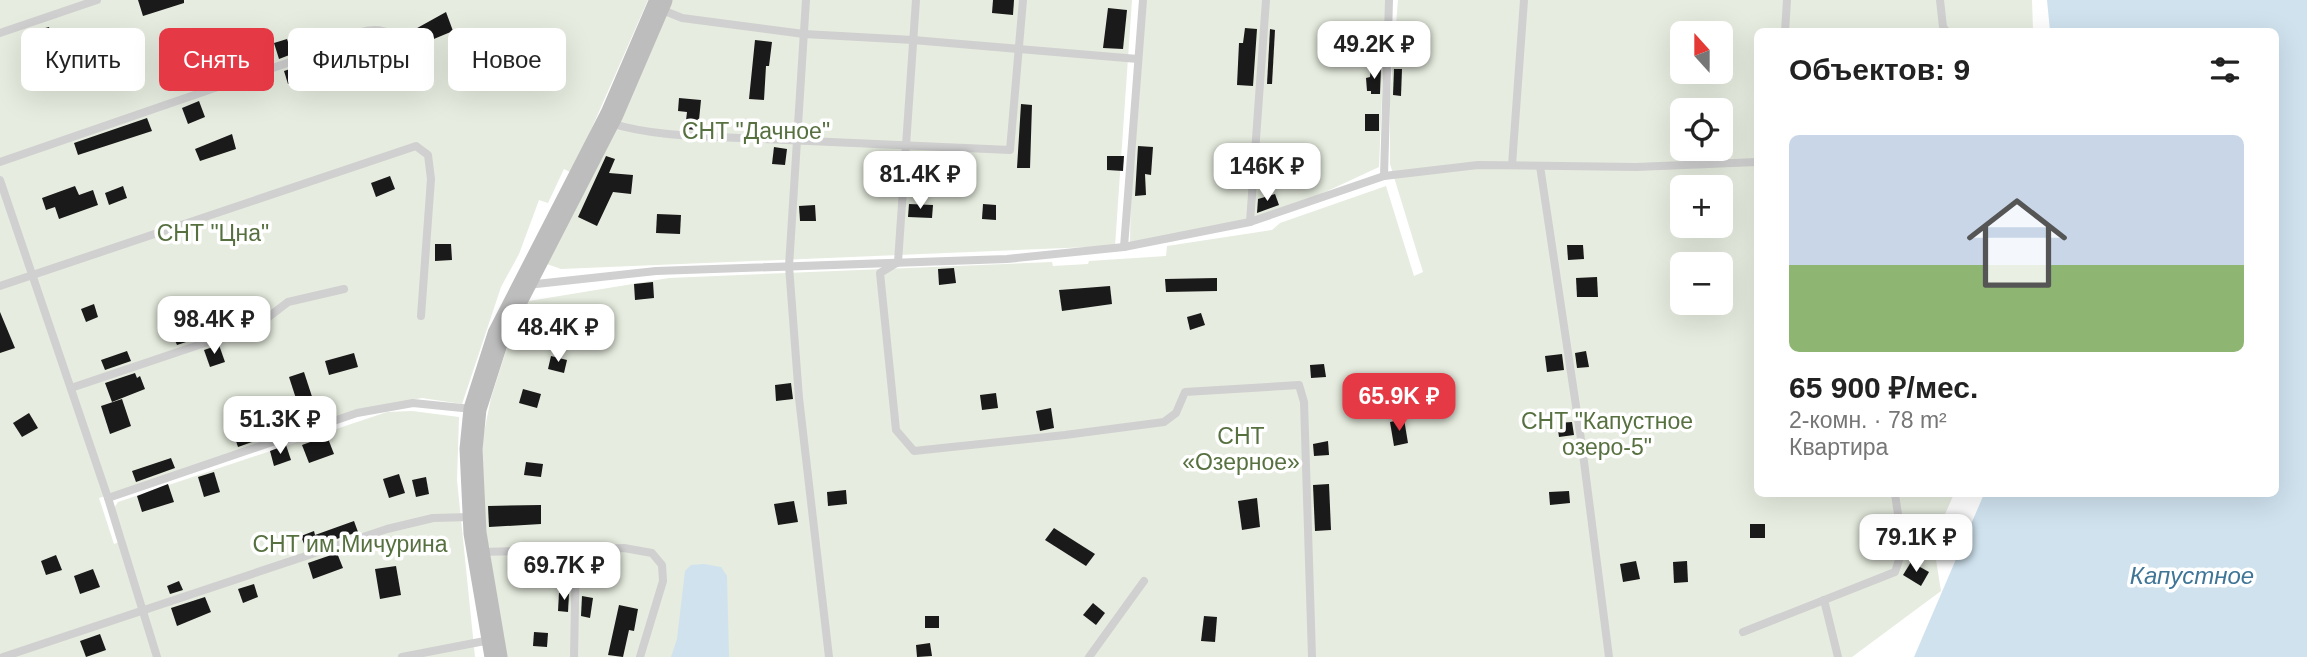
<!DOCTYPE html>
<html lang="ru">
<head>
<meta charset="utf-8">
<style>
	:root { --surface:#fff; --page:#f2f2f2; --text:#222; --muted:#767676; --line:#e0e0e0; --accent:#e63946 }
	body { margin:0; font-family:Helvetica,sans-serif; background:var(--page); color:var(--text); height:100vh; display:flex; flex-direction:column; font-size:26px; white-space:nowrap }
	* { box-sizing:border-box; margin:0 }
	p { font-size:23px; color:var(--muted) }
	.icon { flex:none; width:38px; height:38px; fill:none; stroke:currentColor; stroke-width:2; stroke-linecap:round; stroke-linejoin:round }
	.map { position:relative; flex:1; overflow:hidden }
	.panel { position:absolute; left:1754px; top:28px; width:525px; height:469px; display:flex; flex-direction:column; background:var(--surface); border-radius:10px; box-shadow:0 7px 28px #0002 }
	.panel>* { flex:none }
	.guide { position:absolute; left:21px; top:28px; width:665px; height:63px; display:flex; gap:14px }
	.needle { width:46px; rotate:339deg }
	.controls { position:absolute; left:1670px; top:21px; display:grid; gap:14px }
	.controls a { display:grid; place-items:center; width:63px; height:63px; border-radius:10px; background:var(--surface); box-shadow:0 7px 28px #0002; font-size:35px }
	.price { position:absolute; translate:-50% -60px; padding:0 16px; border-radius:14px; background:#fff; color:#222; font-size:23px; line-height:46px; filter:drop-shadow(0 2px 4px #0008) }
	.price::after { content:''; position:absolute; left:50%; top:42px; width:21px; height:16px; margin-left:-10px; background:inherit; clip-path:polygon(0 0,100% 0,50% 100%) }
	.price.active { background:var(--accent); color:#fff }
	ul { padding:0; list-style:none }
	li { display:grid; align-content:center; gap:14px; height:371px; padding:0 35px }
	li+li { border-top:2px solid var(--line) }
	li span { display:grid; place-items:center; height:217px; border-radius:10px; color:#555 }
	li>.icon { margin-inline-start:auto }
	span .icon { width:126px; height:126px; fill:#fffc; stroke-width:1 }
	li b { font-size:30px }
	h2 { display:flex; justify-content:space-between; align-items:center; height:84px; padding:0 35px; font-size:30px }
	.chip { padding:0 24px; border-radius:10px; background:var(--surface); box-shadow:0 7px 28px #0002; font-size:24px; line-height:63px }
	.chip.active { background:var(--accent); color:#fff }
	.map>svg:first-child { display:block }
	.green { fill:#e6ecdf; fill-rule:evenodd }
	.water { fill:#cfe2ee }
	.building { fill:#1a1a1a }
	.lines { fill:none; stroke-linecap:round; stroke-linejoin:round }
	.lane { stroke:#d0d0d0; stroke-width:8 }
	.secondary { stroke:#bdbdbd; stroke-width:23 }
	.labels { text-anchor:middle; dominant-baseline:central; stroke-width:7; stroke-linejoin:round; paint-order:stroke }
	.park-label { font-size:23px; fill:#56703f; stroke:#fff }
	.water-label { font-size:24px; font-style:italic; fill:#3f7597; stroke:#fff }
</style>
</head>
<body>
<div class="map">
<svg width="2307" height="657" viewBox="0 0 2307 657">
	<rect width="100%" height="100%" fill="#fff"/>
	<g class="green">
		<polygon points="0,0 648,0 572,173 564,169 548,203 539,200 519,254 501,287 462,404 422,398 378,406 99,498 114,544 125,540 114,508 118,502 387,412 412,411 459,417 457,480 475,657 0,657"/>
		<polygon points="671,0 1132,0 1115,246 561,269 544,263"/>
		<polygon points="1143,0 1386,0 1379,167 1295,206 1257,217 1134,244 1130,242 1132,131"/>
		<path d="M1398 0H2032L2033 31 1757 32V494H1954L1933 541 1941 591 1852 657H505L489 545H484L481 447 491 398 516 319 529 301 669 278 1052 262 1053 266 1088 264 1089 261 1166 256 1167 246 1272 230 1280 223 1386 186 1414 276 1423 272 1390 164V98ZM1682 33H1720V72H1682ZM1682 110H1720V149H1682ZM1682 187H1720V226H1682ZM1682 264H1720V303H1682Z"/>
	</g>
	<g class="water">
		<polygon points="2047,0 2307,0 2307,657 1914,657 1984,494 2275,494 2275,32 2050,31"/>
		<polygon points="704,564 721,567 727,576 729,657 671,657 677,639 685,571 691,565"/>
	</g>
	<g class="building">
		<polygon points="138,0 184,0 184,3 143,16"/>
		<polygon points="993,0 1014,0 1013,15 992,13"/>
		<polygon points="1108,8 1127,10 1123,49 1103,48"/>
		<polygon points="446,12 453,31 429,41 432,46 421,52 410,32"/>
		<polygon points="49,27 53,40 37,44 34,31"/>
		<polygon points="1245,28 1257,29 1253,86 1237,85 1239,43 1243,43"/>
		<polygon points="1270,29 1275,30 1272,84 1267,84"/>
		<polygon points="84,33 97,69 100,68 101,71 137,57 143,72 87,91 67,39"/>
		<polygon points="287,39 292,54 279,59 274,43"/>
		<polygon points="755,40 772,42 769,66 766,66 764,100 749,99"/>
		<polygon points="296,67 300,79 288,84 284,71"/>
		<polygon points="1371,67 1381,68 1380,94 1371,94 1371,91 1367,91 1366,78 1370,77"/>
		<polygon points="1394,69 1402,69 1401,96 1393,95"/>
		<polygon points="679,98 701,100 698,130 685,129 687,112 678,111"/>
		<polygon points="199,101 205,117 188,124 182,108"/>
		<polygon points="1021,104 1032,105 1030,168 1017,168"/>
		<rect x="1365" y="114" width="14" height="17"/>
		<polygon points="147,118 152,131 78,155 74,143"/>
		<polygon points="232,134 236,149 200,161 195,149"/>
		<polygon points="1138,146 1153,147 1151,175 1145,174 1146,195 1135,196"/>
		<polygon points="774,147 787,149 785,165 772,164"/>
		<polygon points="606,156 615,159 609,173 633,175 631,194 613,192 597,226 578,217"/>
		<polygon points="1107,156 1124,156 1123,171 1107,170"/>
		<polygon points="390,176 395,189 376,197 371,183"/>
		<polygon points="75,186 79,195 93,190 98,205 59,219 55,207 46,210 42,198"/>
		<polygon points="123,186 127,198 109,205 105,193"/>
		<polygon points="1275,194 1279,205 1257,213 1258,199"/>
		<polygon points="909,204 933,205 932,218 908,217"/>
		<polygon points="983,204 996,205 996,220 982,219"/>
		<polygon points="815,205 816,221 800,221 799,206"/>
		<polygon points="657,214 681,215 680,234 656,233"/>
		<polygon points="435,244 451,244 452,260 435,261"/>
		<polygon points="1567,245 1583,245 1584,259 1568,260"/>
		<polygon points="954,268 956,283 939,285 938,269"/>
		<polygon points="1597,277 1598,297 1577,297 1576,278"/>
		<polygon points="1217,278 1217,291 1166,292 1165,279"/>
		<polygon points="653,282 654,298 635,300 634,284"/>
		<polygon points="1110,286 1112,304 1062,311 1059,290"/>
		<polygon points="94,304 98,317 86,322 81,309"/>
		<polygon points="0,312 15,348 0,353"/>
		<polygon points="1201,313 1205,325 1190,330 1187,317"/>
		<polygon points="186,325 192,340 177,345 171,331"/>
		<polygon points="219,345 225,362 210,367 204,350"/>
		<polygon points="127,351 131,361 105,370 101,360"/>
		<polygon points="1586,351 1589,367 1577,368 1575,353"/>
		<polygon points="354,353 358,367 329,375 325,361"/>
		<polygon points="1562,354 1564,370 1547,372 1545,356"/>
		<polygon points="551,356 567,360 564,373 548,369"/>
		<polygon points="1324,364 1326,377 1311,378 1310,365"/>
		<polygon points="304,372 317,412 302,417 289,377"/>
		<polygon points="135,373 137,378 140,376 145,389 112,402 105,383"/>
		<polygon points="791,383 793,399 776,401 775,385"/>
		<polygon points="523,389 541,394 537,408 519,403"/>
		<polygon points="996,393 998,408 982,410 980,395"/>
		<polygon points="1369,393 1372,411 1351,414 1348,397"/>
		<polygon points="122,399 131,426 110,434 101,406"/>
		<polygon points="1051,408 1054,428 1040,431 1036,411"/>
		<polygon points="29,413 38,428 22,437 13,423"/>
		<polygon points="1404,419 1408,443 1394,446 1390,422"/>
		<polygon points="1572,422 1574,435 1559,437 1557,423"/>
		<polygon points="248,430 252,442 238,447 234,435"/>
		<polygon points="327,436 334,454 309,463 302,445"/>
		<polygon points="1328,441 1329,455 1314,456 1313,444"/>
		<polygon points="286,445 291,460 274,466 270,451"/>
		<polygon points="171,458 175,468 136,482 132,471"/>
		<polygon points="526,462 543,464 541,477 524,475"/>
		<polygon points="214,472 220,492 204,497 198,477"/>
		<polygon points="399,474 405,493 389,498 383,479"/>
		<polygon points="426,477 429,494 416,497 412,480"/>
		<polygon points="168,484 174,502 142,512 137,496"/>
		<polygon points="1329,484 1331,530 1315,531 1313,485"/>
		<polygon points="846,490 847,504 828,506 827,492"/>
		<polygon points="1569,491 1570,503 1550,505 1549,492"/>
		<polygon points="1257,498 1260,527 1242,530 1238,501"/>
		<polygon points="794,501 798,522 778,525 774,504"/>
		<polygon points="541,505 541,524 489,527 488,506"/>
		<polygon points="354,521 358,532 306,549 301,536 314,531 315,535"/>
		<rect x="1750" y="524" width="15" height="14"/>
		<polygon points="1054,528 1095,554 1086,566 1045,540"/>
		<polygon points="337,553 343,568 313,579 308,563"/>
		<polygon points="56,555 62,570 46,575 41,561"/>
		<polygon points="1636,561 1640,579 1623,582 1620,564"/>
		<polygon points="1687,561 1688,582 1674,583 1673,562"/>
		<polygon points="1911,562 1929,572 1921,586 1903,575"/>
		<polygon points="396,566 401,595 380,599 375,569"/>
		<polygon points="561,568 569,569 569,590 558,589"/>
		<polygon points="93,569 100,587 80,594 74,576"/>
		<polygon points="179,581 183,590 170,594 167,586"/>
		<polygon points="254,584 258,597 243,603 238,589"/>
		<polygon points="559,593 569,594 568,612 558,611"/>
		<polygon points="582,596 593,598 590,618 581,616"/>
		<polygon points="205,597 211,612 177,626 171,608"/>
		<polygon points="1093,603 1105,613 1096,625 1083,615"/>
		<polygon points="619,605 638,609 634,631 629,630 623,657 608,655"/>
		<rect x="925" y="616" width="14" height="12"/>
		<polygon points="1204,616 1217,617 1215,642 1201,641"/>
		<polygon points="534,632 548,633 547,647 533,646"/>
		<polygon points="100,634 106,650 86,657 80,641"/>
		<polygon points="930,643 932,656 917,657 916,645"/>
	</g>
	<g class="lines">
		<g class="lane">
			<polyline points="806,0 789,266 799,398 829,657"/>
			<polyline points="916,0 898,262 880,273 896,430 914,451 1065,435 1164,422 1176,413 1185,392 1299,385 1304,402 1312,657"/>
			<polyline points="1940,0 1943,27 1947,32"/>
			<polyline points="660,9 682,18 804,34 913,40 1138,59"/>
			<polyline points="1785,32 1787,0"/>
			<polyline points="0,33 97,0"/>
			<path d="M610 123C658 138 714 136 764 139 846 143 928 147 1010 150L1023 0"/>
			<path d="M0 162 319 52C339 42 370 20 392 35 401 41 408 51 415 59"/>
			<polyline points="1512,165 1524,0"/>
			<polyline points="1540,166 1582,446 1609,657"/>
			<polyline points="1384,176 1389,0"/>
			<polyline points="0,180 108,498 157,657"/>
			<polyline points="1250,222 1266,0"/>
			<polyline points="1124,247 1143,0"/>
			<polyline points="527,285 656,271 1007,259 1124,247 1250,222 1384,176 1478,165 1636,167 1757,162"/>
			<polyline points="0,286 416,146 428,155 431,179 421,316"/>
			<polyline points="71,388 258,325 288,302 344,289"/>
			<polyline points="108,498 357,413 413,403 472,409"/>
			<polyline points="480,552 624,548 652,553 662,565 663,581 640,657"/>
			<polyline points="1824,600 1838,657"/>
			<polyline points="1743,632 1895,572 1903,548 1895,494"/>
			<polyline points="3,657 387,529 433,518 471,517"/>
			<polyline points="402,657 490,640"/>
			<polyline points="574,657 576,549"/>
			<polyline points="1089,657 1144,581"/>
		</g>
		<polyline class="secondary" points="496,657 475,533 471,449 475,409 499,334 612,114 661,0"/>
	</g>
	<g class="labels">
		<g class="park-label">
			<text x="756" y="131">СНТ "Дачное"</text>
			<text x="213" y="233">СНТ "Цна"</text>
			<text x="1607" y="421">СНТ "Капустное<tspan x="1607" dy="26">озеро-5"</tspan></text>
			<text x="1241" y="436">СНТ<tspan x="1241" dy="26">«Озерное»</tspan></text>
			<text x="350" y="544">СНТ им.Мичурина</text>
		</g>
		<g class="water-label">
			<text x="2192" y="575">Капустное</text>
		</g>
	</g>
</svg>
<div class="controls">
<a><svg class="needle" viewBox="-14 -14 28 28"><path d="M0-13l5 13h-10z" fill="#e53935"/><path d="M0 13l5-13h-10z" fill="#767676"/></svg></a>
<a><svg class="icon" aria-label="locate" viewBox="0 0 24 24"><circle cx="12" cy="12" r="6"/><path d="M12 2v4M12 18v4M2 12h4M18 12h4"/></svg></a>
<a>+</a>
<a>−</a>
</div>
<b class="price" style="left:1374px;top:81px">49.2K ₽</b>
<b class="price" style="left:1267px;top:203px">146K ₽</b>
<b class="price" style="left:920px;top:211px">81.4K ₽</b>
<b class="price" style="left:214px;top:356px">98.4K ₽</b>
<b class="price" style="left:558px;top:364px">48.4K ₽</b>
<b class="price active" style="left:1399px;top:433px">65.9K ₽</b>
<b class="price" style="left:280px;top:456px">51.3K ₽</b>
<b class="price" style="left:1916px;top:574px">79.1K ₽</b>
<b class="price" style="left:564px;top:602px">69.7K ₽</b>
<div class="guide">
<a class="chip">Купить</a>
<a class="chip active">Снять</a>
<a class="chip">Фильтры</a>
<a class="chip">Новое</a>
</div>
<section class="panel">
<h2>Объектов: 9<svg class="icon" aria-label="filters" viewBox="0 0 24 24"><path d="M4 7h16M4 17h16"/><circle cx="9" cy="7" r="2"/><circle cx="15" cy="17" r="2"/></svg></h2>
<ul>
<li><span style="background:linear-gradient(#c9d6e8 60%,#8fb573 0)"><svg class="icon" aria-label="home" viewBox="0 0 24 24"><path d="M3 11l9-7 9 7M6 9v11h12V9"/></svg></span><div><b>65 900 ₽/мес.</b><p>2-комн. · 78 m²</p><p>Квартира</p></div></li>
</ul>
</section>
</div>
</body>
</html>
